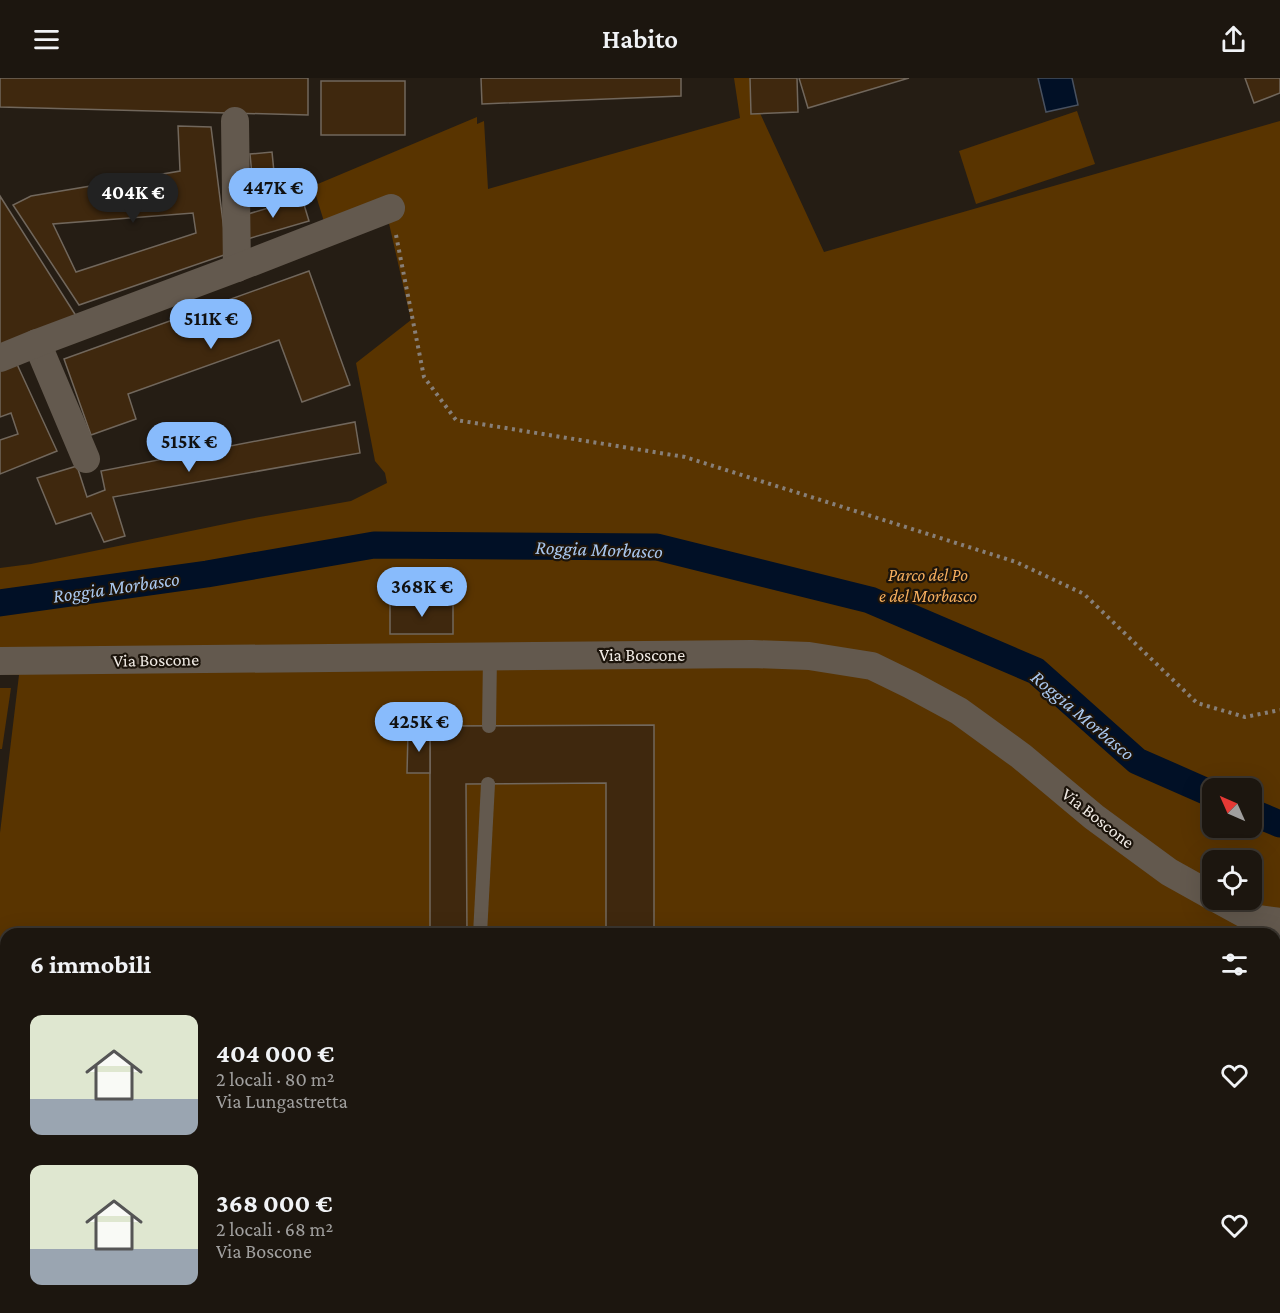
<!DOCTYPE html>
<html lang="it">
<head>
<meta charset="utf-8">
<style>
	:root { --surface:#1c160f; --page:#251f18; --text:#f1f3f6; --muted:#a09f9e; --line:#3a352f; --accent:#88bbfc }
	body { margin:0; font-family:"Crimson Pro",serif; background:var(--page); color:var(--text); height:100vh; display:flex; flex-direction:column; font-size:22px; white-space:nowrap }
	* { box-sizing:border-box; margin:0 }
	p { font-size:20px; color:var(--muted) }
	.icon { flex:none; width:33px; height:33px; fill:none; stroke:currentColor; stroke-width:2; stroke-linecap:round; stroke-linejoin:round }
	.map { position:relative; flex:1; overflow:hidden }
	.side { position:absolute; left:0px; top:850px; width:1281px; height:386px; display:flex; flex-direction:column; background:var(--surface); border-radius:18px 18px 0 0; box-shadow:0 6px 24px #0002,0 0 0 2px var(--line) }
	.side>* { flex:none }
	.needle { width:39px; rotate:315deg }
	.fabs { position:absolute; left:1202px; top:700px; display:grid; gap:12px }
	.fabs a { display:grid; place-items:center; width:60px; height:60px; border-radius:12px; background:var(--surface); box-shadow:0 6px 24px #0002,0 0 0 2px var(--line); font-size:30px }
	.price { position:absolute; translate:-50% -51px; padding:0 14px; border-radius:21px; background:var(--accent); color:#111; font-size:20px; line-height:39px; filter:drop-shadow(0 2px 3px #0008) }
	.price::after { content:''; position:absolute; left:50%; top:36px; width:18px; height:14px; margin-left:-9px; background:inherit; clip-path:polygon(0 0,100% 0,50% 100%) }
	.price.on { background:#222; color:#fff }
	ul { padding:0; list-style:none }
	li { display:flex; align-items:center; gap:18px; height:150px; padding:0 30px }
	li span { display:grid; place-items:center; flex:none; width:168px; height:120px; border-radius:12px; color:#555 }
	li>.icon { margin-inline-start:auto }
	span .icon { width:72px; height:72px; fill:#fffc; stroke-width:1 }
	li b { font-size:26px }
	h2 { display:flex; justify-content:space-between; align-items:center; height:72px; padding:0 30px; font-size:26px }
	header { display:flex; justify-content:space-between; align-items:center; height:78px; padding:0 30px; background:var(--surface); font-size:27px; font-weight:600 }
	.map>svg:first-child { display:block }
	.green { fill:#593400; fill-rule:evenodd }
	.water { fill:#011026; stroke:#49515f; stroke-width:1.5 }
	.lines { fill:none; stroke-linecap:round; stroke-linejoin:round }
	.canal { stroke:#011026; stroke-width:27 }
	.building { fill:#3f280e; stroke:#71675c; stroke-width:1.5; fill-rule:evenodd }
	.path { stroke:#877f78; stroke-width:4; stroke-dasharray:3 4.5; stroke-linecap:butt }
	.lane { stroke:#63594e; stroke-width:14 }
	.street { stroke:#63594e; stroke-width:28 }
	.labels { text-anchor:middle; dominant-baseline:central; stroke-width:4.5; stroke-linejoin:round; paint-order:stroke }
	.park-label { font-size:18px; font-style:italic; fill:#f5ae5e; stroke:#1c140b }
	.street-label { font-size:18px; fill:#f0eae4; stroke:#1c140b }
	.water-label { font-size:20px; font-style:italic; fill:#a9c7ee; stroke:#1c140b }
</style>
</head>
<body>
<header><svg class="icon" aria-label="menu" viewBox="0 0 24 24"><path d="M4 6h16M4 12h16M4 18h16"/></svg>Habito<svg class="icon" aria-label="share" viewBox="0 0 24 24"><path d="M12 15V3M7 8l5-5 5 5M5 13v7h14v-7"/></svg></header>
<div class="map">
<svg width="1280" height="1235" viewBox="0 0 1280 1235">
	<rect width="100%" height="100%" fill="#251d14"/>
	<g class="green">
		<path d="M734 0H754L759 33 824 174 1280 43V1235H0V755L19 597 0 596V490L31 486 249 441 351 423 387 405 385 395 375 383 356 285 411 242 388 141 330 163 313 108 477 39V46L484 43 488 111 740 40ZM1212 711H1251V750H1212ZM1212 783H1251V822H1212ZM6 856H1275V1230H6Z"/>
		<polygon points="1077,33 1095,86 976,126 959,73"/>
		<polygon points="0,610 11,610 2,671 0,671"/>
	</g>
	<polygon class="water" points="1038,0 1072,0 1078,27 1046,34"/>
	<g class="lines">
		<g class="canal">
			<polyline points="0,525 207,496 374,467 657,469 870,522 1036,593 1137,683 1212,716"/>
			<polyline points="1251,734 1280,746"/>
		</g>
	</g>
	<g class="building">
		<polygon points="0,0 308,0 308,37 0,29"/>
		<polygon points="481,0 681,0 681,18 482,26"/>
		<polygon points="750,0 797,0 798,34 751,36"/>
		<polygon points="799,0 909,0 808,30"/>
		<polygon points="1245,0 1280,0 1280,15 1254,25"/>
		<rect x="321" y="3" width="84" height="54"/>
		<path d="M178 48 211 49 227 176 79 227 13 127 31 118 180 93ZM193 135 196 155 76 194 53 146Z"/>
		<polygon points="272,74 274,94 300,92 301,104 253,108 250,76"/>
		<polygon points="0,118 78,241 0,274"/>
		<polygon points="302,120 309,143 244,162 238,139"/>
		<polygon points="309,193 350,307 302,324 279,262 128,316 136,341 91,357 64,281"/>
		<polygon points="16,284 57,373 0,396 0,362 18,356 11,335 0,339 0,290"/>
		<polygon points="355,344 360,375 113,419 125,458 104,464 91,435 56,446 37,400 77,388 87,419 105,412 101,393"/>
		<rect x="390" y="525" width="63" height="31"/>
		<polygon points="654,647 654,856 606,856 606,705 466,706 467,856 430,856 430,648"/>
		<polygon points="408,655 430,655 430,695 407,695"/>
	</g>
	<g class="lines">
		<g class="path">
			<polyline points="396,157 424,299 456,342 685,379 1016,484 1084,516 1197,625 1245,639 1280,632"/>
			<polyline points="1275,899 1280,911"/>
			<polyline points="651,1230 654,1235"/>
		</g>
		<g class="lane">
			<polyline points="489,648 490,578"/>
			<polyline points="480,856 488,706"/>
		</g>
		<g class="street">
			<polyline points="235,43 237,190"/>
			<polyline points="37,265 86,381"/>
			<polyline points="0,280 37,265 237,190 391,130"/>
			<polyline points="0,583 752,576 809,578 872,588 911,607 959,633 1021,678 1094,739 1169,794 1212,818"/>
			<polyline points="1219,822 1252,840 1280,844"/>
		</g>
	</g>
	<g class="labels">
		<g class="park-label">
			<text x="928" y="497">Parco del Po<tspan x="928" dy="21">e del Morbasco</tspan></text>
		</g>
		<g class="street-label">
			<text x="642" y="577">Via Boscone</text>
			<text transform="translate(156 582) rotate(-1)">Via Boscone</text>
			<text transform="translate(1098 740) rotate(38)">Via Boscone</text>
		</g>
		<g class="water-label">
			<text transform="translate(599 471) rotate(2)">Roggia Morbasco</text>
			<text transform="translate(116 509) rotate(-8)">Roggia Morbasco</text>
			<text transform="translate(1083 637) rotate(40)">Roggia Morbasco</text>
		</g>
	</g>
</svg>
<div class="fabs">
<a><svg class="needle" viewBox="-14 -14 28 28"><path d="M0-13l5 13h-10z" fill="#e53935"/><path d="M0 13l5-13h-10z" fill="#a09f9e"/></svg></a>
<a><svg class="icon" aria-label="locate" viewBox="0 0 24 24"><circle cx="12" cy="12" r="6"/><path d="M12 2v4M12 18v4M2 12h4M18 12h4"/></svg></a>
</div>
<b class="price" style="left:273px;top:141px">447K €</b>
<b class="price on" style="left:133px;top:146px">404K €</b>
<b class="price" style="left:211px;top:272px">511K €</b>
<b class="price" style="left:189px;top:395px">515K €</b>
<b class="price" style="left:422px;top:540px">368K €</b>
<b class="price" style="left:419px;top:675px">425K €</b>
<section class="side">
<h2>6 immobili<svg class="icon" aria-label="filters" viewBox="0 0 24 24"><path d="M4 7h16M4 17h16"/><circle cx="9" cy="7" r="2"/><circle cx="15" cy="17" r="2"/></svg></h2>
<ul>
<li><span style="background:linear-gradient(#dfe7d0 70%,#9aa5b1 0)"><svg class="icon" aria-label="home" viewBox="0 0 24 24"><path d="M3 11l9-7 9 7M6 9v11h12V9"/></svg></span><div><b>404 000 €</b><p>2 locali · 80 m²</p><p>Via Lungastretta</p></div><svg class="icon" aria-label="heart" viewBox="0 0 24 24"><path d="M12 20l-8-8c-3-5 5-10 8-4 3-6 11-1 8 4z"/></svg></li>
<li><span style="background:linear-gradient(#dfe7d0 70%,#9aa5b1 0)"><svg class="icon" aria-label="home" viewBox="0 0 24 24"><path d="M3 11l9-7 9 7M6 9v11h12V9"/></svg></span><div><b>368 000 €</b><p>2 locali · 68 m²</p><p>Via Boscone</p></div><svg class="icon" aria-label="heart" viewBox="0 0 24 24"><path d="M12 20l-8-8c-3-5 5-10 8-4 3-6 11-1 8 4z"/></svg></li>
</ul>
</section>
</div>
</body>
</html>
